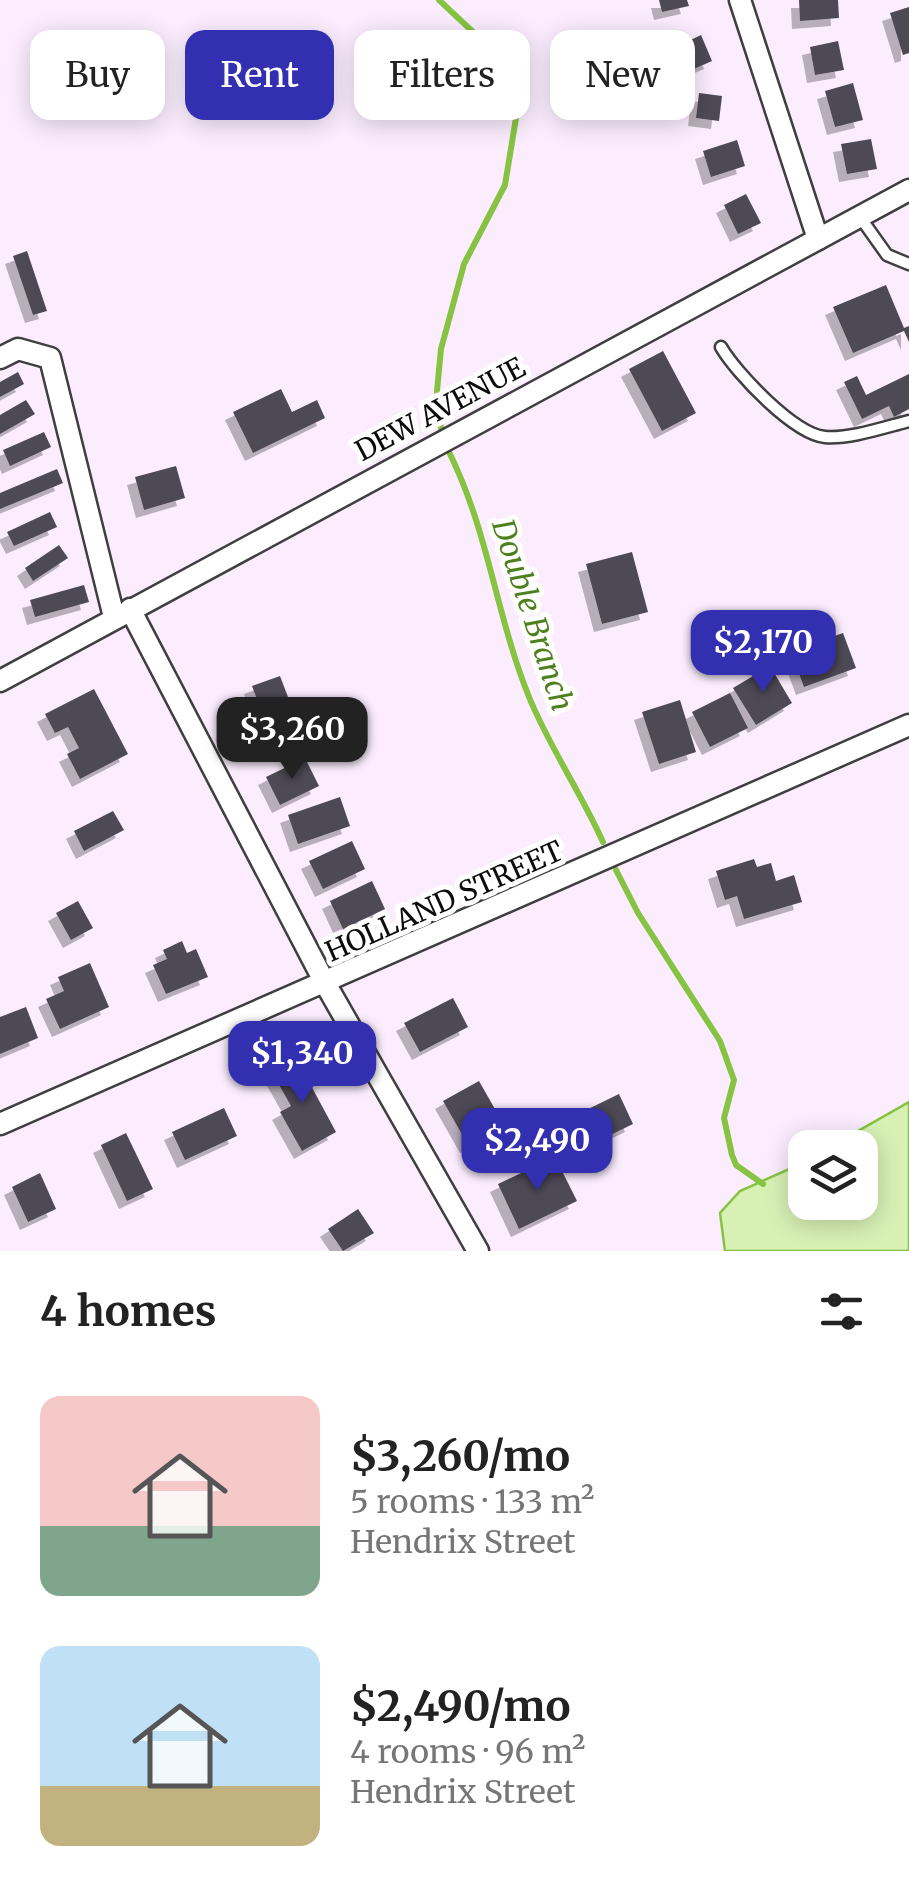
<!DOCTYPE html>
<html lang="en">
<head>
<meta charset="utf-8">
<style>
	:root { --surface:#fff; --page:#f6f6f6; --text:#222; --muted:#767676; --accent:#322fb1 }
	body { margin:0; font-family:Merriweather,serif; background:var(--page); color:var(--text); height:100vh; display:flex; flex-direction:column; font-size:38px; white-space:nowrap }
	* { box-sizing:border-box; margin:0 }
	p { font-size:32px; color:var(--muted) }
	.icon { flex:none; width:55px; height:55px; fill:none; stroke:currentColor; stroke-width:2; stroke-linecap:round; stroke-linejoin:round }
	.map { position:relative; height:1251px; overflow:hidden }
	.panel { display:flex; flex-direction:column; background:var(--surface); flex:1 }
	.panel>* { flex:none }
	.hud { position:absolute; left:30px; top:30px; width:850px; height:90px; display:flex; gap:20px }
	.buttons { position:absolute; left:788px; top:1130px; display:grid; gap:20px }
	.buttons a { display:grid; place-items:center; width:90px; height:90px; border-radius:20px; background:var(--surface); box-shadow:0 5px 25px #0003; font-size:50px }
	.price { position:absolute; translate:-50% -85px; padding:0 22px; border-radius:20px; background:var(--accent); color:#fff; font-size:32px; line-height:65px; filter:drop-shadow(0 2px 5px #0008) }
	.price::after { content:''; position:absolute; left:50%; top:60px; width:30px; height:22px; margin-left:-15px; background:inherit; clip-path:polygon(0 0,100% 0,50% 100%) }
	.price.selected { background:#222; color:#fff }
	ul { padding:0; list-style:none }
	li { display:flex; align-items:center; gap:30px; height:250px; padding:0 40px }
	li span { display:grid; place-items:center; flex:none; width:280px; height:200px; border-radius:20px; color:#555 }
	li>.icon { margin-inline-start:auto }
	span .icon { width:120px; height:120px; fill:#fffc; stroke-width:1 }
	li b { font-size:42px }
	h2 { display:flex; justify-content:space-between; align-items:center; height:120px; padding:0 40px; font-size:42px }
	.pill { padding:0 35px; border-radius:20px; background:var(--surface); box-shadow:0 5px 25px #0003; font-size:35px; line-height:90px }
	.pill.selected { background:var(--accent); color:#fff }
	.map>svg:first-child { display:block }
	.water { fill:#d7f1b5; stroke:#86c342; stroke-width:2.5 }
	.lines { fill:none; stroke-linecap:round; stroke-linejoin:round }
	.stream { stroke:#86c342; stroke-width:6 }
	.building { fill:#4e4954; filter:url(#shadow) }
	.lane-casing { stroke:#3f3f3f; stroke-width:15 }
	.street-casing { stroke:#3f3f3f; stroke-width:25 }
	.lane { stroke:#fff; stroke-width:10 }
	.street { stroke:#fff; stroke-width:20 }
	.labels { text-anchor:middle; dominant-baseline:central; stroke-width:10; stroke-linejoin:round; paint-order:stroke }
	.street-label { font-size:28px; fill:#0c0c0c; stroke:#fff }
	.water-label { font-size:30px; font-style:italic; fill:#4e801d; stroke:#fff }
</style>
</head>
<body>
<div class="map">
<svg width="909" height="1251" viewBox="0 0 909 1251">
	<defs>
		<filter id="shadow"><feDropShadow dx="-8" dy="8" stdDeviation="0" flood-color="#0004"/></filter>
	</defs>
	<rect width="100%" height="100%" fill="#fbedfe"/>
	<polygon class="water" points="909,1102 909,1251 725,1251 720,1213 740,1191 805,1162 805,1202 860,1202 860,1148 830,1147"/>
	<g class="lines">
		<g class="stream">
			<polyline points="439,0 503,60 516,118 505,185 464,264 441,349 437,391 441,428"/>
			<path d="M450 454C489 534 496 615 529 697 549 746 581 793 603 842"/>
			<polyline points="616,870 638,913 720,1041 734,1080 724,1118 732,1155 736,1165 763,1184"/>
		</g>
	</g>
	<g class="building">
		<polygon points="659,0 687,0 689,6 662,12"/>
		<polygon points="799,0 838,0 839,18 800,21"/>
		<polygon points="909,7 909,53 903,55 890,13"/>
		<polygon points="701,35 712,61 687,72 676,47"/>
		<polygon points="838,41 844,70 815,75 810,47"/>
		<polygon points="853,83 863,120 835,127 825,91"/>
		<polygon points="699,93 722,96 719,121 696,118"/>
		<polygon points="871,139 877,169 847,174 841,144"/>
		<polygon points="737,140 745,166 711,177 703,151"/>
		<polygon points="746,194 761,223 738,234 724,205"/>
		<polygon points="27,251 47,311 33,315 13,256"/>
		<polygon points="886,285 904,328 909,326 909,342 904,331 853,353 833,307"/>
		<polygon points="663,351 696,413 662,431 629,369"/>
		<polygon points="18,372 24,384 0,397 0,382"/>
		<polygon points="909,374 909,409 894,417 889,406 862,419 844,382 857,376 866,395"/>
		<polygon points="281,389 292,412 317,400 325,418 253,453 233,412"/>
		<polygon points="26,400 35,414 0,434 0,415"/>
		<polygon points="44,432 51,447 10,466 3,450"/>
		<polygon points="176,466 185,498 144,510 135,477"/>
		<polygon points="57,469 63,483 0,509 0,493"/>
		<polygon points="50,512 57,527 14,546 7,532"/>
		<polygon points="59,545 68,558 33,581 25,568"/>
		<polygon points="632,552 648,612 602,624 586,564"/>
		<polygon points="84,585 89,602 35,617 30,600"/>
		<polygon points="843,633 856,668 804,687 791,652"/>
		<polygon points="770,666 792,703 756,725 733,688"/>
		<polygon points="280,676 296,718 268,728 252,686"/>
		<polygon points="94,689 128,754 80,779 67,754 79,748 68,727 55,733 45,714"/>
		<polygon points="730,693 748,728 710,747 692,712"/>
		<polygon points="680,700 696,752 659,764 642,712"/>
		<polygon points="305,758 319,786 280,805 266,777"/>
		<polygon points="340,797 350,826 298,844 288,815"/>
		<polygon points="113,811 124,830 84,851 74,831"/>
		<polygon points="352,841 365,869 323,889 309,861"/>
		<polygon points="754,859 757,867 771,863 776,881 794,875 802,902 744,919 737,896 725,900 716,871"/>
		<polygon points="372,881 385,909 343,929 330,901"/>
		<polygon points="78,901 93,928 71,940 56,913"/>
		<polygon points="182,941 187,953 196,949 208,977 166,994 153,965 167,959 163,950"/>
		<polygon points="90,963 109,1007 60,1029 46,999 64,991 58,977"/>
		<polygon points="453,998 468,1027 420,1052 404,1023"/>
		<polygon points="26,1007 38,1038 0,1054 0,1017"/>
		<polygon points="295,1056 336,1132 302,1151 280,1112 291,1106 270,1069"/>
		<polygon points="479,1081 504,1125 468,1145 443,1101"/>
		<polygon points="619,1094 633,1124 594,1143 580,1113"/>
		<polygon points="224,1108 237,1136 185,1160 172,1132"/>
		<polygon points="126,1133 153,1189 127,1201 101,1145"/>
		<polygon points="555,1157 577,1201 519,1229 498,1184"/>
		<polygon points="40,1173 56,1209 28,1222 12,1187"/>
		<polygon points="358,1209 374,1233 343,1251 328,1229"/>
	</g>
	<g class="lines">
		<defs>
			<g id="lane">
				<polyline points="860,217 887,255 909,264"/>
				<path d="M721 347C736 373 794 434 825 437 850 439 885 427 909 421"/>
			</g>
			<g id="street">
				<polyline points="740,0 818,239"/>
				<polyline points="0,358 18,349 50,358 114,617"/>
				<polyline points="130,609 325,983 478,1251"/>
				<polyline points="0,681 909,190"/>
				<polyline points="0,1124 909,725"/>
			</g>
		</defs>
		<use href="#lane" class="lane-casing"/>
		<use href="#street" class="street-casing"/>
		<use href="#lane" class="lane"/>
		<use href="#street" class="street"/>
	</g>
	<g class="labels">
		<g class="street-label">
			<text transform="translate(440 409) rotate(-28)">DEW AVENUE</text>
			<text transform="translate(444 901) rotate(-24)">HOLLAND STREET</text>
		</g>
		<g class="water-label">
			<text transform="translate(533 615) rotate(72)">Double Branch</text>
		</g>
	</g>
</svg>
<div class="buttons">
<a><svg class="icon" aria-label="layers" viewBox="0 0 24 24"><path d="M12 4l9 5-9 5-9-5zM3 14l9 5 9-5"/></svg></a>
</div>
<b class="price" style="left:763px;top:695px">$2,170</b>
<b class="price selected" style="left:292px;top:782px">$3,260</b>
<b class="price" style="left:302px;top:1106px">$1,340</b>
<b class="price" style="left:537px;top:1193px">$2,490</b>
<div class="hud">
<a class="pill">Buy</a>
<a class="pill selected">Rent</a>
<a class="pill">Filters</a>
<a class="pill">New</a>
</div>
</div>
<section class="panel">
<h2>4 homes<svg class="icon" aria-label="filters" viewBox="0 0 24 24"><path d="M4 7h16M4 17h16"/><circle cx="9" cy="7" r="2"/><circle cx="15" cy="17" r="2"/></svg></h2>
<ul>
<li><span style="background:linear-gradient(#f6c9c9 65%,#7fa58c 0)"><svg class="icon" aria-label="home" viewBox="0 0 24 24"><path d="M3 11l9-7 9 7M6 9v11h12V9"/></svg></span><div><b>$3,260/mo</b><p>5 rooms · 133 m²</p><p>Hendrix Street</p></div></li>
<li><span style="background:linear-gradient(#bfe0f5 70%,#c2b280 0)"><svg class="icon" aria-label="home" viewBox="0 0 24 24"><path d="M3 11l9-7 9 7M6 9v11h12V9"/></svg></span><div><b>$2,490/mo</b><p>4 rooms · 96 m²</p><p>Hendrix Street</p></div></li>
</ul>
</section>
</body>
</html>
